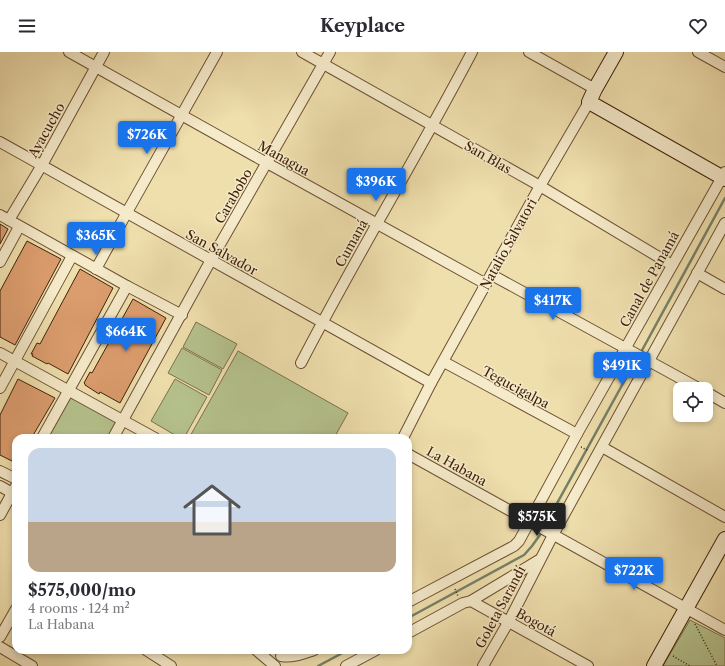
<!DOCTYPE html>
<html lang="en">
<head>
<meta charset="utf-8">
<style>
	:root { --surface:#fff; --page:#f2f2f3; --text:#2b2b33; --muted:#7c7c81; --line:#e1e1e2; --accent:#1a73e8 }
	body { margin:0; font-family:"Libre Caslon Text",serif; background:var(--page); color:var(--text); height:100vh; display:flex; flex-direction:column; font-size:15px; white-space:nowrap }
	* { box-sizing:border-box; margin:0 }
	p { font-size:13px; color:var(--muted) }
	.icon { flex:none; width:22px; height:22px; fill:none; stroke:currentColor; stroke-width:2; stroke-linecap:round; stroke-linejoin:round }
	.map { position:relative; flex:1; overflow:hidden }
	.side { position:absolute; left:12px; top:382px; width:400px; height:220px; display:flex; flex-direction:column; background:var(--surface); border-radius:12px; box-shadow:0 2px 6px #0003 }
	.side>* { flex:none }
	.tools { position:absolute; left:673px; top:330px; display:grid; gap:8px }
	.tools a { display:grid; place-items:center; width:40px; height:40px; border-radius:8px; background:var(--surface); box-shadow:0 2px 6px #0003; font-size:20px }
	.price { position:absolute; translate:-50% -34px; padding:0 9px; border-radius:4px; background:var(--accent); color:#fff; font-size:13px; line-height:26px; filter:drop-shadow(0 1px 2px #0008) }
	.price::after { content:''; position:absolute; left:50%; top:24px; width:12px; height:9px; margin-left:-6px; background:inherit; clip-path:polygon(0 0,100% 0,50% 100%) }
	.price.current { background:#222; color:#fff }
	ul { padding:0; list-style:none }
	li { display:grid; align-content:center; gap:8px; height:212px; padding:0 16px }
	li+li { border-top:1px solid var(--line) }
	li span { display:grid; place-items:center; height:124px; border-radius:12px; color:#555 }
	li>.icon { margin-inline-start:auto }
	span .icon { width:72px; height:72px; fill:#fffc; stroke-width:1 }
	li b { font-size:17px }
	header { display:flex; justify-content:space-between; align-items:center; height:52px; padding:0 16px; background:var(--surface); font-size:18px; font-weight:700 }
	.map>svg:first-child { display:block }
	.green { fill:#b5c28d; stroke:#7a724b }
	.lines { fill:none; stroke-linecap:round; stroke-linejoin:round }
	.stream { stroke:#767f68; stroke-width:2.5 }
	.building { fill:#dc9d6e; stroke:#3f2109 }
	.street-casing { stroke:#6b5032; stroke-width:12 }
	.secondary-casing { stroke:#3f2109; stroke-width:16 }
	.path { stroke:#3f2109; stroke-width:1.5; stroke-dasharray:1 2; stroke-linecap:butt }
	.street { stroke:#f5eaca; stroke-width:10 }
	.secondary { stroke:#f5eaca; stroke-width:14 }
	.labels { text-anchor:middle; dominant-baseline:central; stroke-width:3; stroke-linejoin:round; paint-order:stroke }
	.street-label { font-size:13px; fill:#3f2109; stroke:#f5eaca }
</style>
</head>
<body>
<header><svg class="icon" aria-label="menu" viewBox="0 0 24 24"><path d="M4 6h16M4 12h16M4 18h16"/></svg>Keyplace<svg class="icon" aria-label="heart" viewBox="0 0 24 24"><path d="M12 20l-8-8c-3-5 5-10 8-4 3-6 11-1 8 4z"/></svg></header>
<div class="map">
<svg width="725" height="614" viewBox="0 0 725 614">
	<rect width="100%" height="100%" fill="#efdfad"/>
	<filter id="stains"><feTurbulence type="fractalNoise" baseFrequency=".005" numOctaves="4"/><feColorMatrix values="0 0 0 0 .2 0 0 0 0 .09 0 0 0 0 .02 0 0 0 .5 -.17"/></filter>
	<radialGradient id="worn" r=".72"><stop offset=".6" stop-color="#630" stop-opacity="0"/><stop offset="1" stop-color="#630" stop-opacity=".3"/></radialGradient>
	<g class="green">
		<polygon points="196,270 237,292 223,317 183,295"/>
		<polygon points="182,296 222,318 209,343 168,321"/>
		<polygon points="238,299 348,361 334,386 189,386"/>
		<polygon points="175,327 207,345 184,386 180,386 151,369"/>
		<polygon points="69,338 123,369 113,386 42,386"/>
		<polygon points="690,568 725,586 725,614 663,614"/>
	</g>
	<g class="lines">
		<g class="stream">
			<polyline points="640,302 725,146"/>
			<polyline points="544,475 637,306"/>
			<polyline points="408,566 524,503 532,494 542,480"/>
			<polyline points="318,614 348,598"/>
		</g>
	</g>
	<g class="building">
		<polygon points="0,172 8,177 0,192"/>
		<polygon points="27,189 61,207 15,293 0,285 0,239"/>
		<polygon points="80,217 113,236 68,322 48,311 47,312 32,304 33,302 31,302 37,291 40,292"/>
		<polygon points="133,247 166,266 120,351 100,340 99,342 85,333 85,332 84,331 90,320 92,321"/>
		<polygon points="18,327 55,346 32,385 30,384 29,386 16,386 16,411 0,403 0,363"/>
	</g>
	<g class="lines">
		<defs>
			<g id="street">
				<polyline points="69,0 267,111 486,232"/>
				<polyline points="302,0 540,134 672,213"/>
				<polyline points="529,0 595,37"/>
				<polyline points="698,0 725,15"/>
				<polyline points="0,90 431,331"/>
				<polyline points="0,163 127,234 182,263"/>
				<polyline points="9,168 42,113 104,0"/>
				<polyline points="0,210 19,175"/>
				<polyline points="96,217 126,162 217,0"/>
				<polyline points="697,221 725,237"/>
				<polyline points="492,223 700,337"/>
				<polyline points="0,301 155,386"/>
				<polyline points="444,310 577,382"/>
				<path d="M301 311C355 206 417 105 472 0"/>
				<polyline points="0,336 72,204"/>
				<polyline points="706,340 725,351"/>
				<polyline points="42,386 127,234"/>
				<polyline points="113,386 211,208 330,0"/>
				<polyline points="403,386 431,331 540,134 589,50"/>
				<polyline points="602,395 725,465"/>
				<polyline points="408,402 725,578"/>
				<polyline points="0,419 16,427"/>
				<polyline points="0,434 16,443"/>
				<polyline points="0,463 16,434"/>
				<polyline points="471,549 588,614"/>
				<polyline points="408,550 514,494 519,489 577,382 725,120"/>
				<polyline points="408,581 463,551 471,549 539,508"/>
				<polyline points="0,585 16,557"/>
				<polyline points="0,595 32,614"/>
				<polyline points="146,598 171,614"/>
				<polyline points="256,598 275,614"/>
				<path d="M281 604C293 606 302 602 314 598"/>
				<polyline points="346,614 376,598"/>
				<polyline points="483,614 509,569 554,481 725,171"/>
			</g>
			<g id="secondary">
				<polyline points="616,0 595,37 589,50 725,127"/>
				<polyline points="654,614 725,487"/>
			</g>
		</defs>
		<use href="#street" class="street-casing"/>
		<use href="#secondary" class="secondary-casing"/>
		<g class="path">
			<polyline points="581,395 589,399"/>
			<polyline points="455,537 458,544"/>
			<polyline points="695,572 717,614"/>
			<polyline points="673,604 690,614"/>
		</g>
		<use href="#street" class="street"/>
		<use href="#secondary" class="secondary"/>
	</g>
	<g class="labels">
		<g class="street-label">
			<text transform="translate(46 78) rotate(-61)">Ayacucho</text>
			<text transform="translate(488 105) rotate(30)">San Blas</text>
			<text transform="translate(284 106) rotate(29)">Managua</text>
			<text transform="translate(233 144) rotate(-60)">Carabobo</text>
			<text transform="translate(351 191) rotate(-61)">Cumaná</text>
			<text transform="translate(508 192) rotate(-61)">Natalio Salvatori</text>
			<text transform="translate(222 200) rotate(29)">San Salvador</text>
			<text transform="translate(649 227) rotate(-61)">Canal de Panamá</text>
			<text transform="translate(516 335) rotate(28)">Tegucigalpa</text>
			<text transform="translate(457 414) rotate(29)">La Habana</text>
			<text transform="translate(500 555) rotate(-62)">Goleta Sarandí</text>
			<text transform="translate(536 570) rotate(29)">Bogotá</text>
		</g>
	</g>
	<rect width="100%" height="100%" filter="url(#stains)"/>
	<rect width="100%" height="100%" fill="url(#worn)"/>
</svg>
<div class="tools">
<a><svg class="icon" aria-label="locate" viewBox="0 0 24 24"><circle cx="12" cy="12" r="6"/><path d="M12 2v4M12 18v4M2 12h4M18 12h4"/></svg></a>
</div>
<b class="price" style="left:147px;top:103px">$726K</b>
<b class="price" style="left:376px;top:150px">$396K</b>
<b class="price" style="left:96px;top:204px">$365K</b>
<b class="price" style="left:553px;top:269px">$417K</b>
<b class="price" style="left:126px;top:300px">$664K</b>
<b class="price" style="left:622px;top:334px">$491K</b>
<b class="price current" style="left:537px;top:485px">$575K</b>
<b class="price" style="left:634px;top:539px">$722K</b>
<section class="side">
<ul>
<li><span style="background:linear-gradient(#c9d6e8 60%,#b9a48a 0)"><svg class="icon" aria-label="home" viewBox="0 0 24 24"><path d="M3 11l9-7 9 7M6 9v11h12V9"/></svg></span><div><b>$575,000/mo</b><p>4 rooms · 124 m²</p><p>La Habana</p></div></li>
</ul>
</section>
</div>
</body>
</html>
